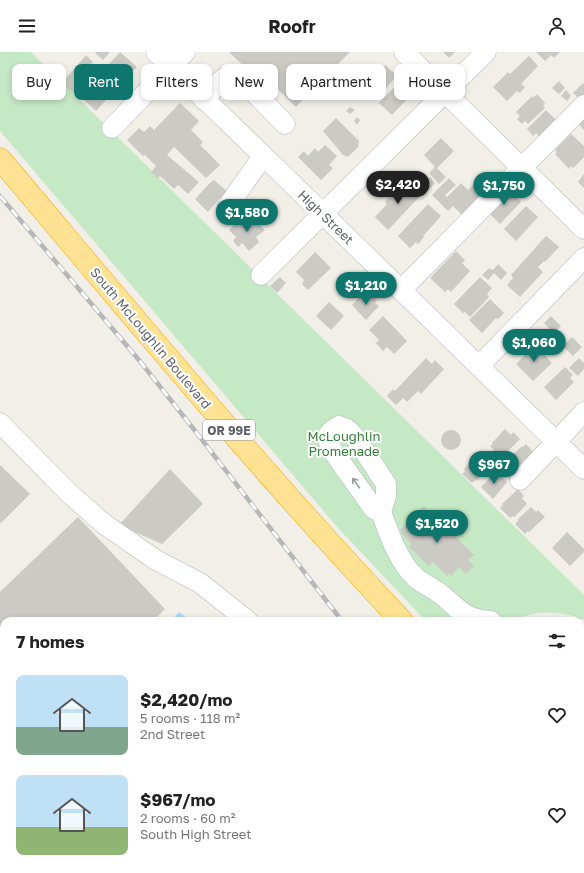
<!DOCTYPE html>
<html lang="en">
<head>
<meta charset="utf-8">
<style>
	:root { --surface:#fff; --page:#f2f2f2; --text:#222; --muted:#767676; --accent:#0f766e }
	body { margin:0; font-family:"Golos Text",sans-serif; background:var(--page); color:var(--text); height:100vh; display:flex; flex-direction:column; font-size:15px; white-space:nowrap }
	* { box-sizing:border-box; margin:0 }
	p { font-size:13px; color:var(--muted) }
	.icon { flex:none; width:22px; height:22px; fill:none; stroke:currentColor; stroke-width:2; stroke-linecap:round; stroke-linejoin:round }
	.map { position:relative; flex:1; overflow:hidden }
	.panel { position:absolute; left:0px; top:565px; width:584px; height:256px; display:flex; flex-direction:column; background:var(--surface); border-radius:12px 12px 0 0; box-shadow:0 2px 6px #0003 }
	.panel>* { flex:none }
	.guide { position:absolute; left:12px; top:12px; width:560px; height:36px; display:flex; gap:8px }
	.price { position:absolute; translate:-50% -34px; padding:0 9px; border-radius:14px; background:var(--accent); color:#fff; font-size:13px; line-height:26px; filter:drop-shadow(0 1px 2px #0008) }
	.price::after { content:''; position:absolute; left:50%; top:24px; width:12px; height:9px; margin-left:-6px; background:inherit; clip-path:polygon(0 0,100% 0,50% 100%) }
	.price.on { background:#222; color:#fff }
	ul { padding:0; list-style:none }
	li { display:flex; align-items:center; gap:12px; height:100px; padding:0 16px }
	li span { display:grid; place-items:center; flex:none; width:112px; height:80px; border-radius:8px; color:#555 }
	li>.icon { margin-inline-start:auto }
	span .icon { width:48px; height:48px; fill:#fffc; stroke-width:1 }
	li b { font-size:17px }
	h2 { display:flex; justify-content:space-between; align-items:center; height:48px; padding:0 16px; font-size:17px }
	.tag { padding:0 14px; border-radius:8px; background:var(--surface); box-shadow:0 2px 6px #0003; font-size:14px; line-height:36px }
	.tag.on { background:var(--accent); color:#fff }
	header { display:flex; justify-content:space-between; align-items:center; height:52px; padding:0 16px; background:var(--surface); font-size:18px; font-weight:700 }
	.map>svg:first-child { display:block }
	.green { fill:#c5e8c5 }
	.water { fill:#aadaff }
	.building { fill:#cccac5 }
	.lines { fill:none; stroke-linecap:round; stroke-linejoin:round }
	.minor-casing { stroke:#b5b8bc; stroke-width:21 }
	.highway-casing { stroke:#f9ab00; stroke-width:23 }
	.minor { stroke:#fff; stroke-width:20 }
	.highway { stroke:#fde293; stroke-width:22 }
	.rail-casing { stroke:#b6b7b8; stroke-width:4.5 }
	.rail { stroke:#fff; stroke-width:3; stroke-dasharray:9; stroke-linecap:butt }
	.oneway { stroke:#979a9d }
	.labels { text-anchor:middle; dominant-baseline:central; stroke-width:4; stroke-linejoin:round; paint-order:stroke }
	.shield { fill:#fff; stroke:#8f9295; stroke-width:1 }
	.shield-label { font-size:12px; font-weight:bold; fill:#5f6368 }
	.street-label { font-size:13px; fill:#5f6368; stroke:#fff }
	.park-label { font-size:13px; fill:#348238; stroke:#fff }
</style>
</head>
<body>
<header><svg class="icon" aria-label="menu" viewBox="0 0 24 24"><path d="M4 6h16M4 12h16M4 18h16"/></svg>Roofr<svg class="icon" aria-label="person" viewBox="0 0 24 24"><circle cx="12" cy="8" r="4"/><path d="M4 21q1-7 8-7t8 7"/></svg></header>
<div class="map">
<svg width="584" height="821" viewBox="0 0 584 821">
	<rect width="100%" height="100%" fill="#f1efe8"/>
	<path class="green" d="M0 0H31L584 543V567C562 560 536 556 515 569H426L338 476 0 79Z"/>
	<g class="water">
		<polygon points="179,560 192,569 171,569"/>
		<polygon points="0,739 4,743 4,817 75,817 78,821 0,821"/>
		<polygon points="357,817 474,817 478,821 366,821"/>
	</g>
	<g class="building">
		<polygon points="96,0 110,0 103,8 95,1"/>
		<polygon points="120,0 137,15 124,28 108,13"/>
		<polygon points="229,0 350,0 296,55 259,19 254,24"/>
		<polygon points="443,0 455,0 449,6"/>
		<polygon points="536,0 560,0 554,6 551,3 545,9"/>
		<polygon points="86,3 93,10 91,12 94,14 88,21 89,22 73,41 62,31"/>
		<polygon points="529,4 538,14 521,32 525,35 520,41 517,39 507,49 493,35 508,20 510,22"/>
		<polygon points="385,13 397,24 375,48 363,37"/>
		<polygon points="401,28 414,40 392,63 379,51"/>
		<polygon points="559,29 565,36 559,42 552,36"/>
		<polygon points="583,31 584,33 584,45 581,48 573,41"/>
		<polygon points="95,36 107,47 96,59 84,48"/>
		<polygon points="566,38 571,44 567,49 561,44"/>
		<polygon points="537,42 545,51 543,54 545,56 528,72 525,69 522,72 517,67 520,64 516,60 532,44 533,46"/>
		<polygon points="180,51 199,69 191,78 203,90 200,93 220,113 206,126 174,95 167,103 199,130 188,142 178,133 174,137 160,124 158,126 151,120 156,114 145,103 143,104 127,88 139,76 144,80 150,74 154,78"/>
		<polygon points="350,55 355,58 350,62 346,59"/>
		<polygon points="546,58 559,71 544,90 536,81 533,84 527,77"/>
		<polygon points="584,61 584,78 576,69"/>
		<polygon points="357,65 360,68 357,73 354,69"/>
		<polygon points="336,66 359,89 358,95 348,105 343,103 323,79"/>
		<polygon points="571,82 584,94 584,105 573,116 571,114 569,117 555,102 557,100 555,98"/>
		<polygon points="441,86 454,99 437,116 446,125 439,132 429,121 435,115 424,103"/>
		<polygon points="325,93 337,104 329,113 333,116 321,128 298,105 304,99 308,104 315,96 318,100"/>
		<polygon points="485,121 489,126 492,123 499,131 462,163 453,154 448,159 432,143 449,126 456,133 445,143 447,145 461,131 468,138"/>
		<polygon points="584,122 584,136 578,130"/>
		<polygon points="430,125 435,131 428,139 423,133"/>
		<polygon points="214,128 230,142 223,149 220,146 208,160 195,147 209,132"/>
		<polygon points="407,130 421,143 388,178 375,165 387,152 385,150 398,136 399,138"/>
		<polygon points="508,137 521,150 500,172 487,159"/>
		<polygon points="428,152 441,164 423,184 424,185 418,192 416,190 410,196 398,184"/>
		<polygon points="526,154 538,165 516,189 504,177"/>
		<polygon points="241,166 248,173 253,167 265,178 256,185 259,190 249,199 242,191 238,195 233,189 236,185 229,178"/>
		<polygon points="546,184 559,195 545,210 544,209 538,215 543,220 520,245 507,233 513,226 511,223"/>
		<polygon points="456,199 465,208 462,211 470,219 451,240 448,237 445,240 430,226"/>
		<polygon points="315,200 331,216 308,238 302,232 304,228 296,220"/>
		<polygon points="498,212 507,221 501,228 494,221 488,228 482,223 489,216 493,218"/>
		<polygon points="280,225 286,231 277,241 270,234"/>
		<polygon points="480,225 492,236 487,242 489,245 470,265 465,260 463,261 454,252"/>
		<polygon points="364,240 370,246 372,244 377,248 375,251 379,254 366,268 352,253"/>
		<polygon points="490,247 504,261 498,267 496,266 482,281 469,268"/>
		<polygon points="329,250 344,264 331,278 316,264"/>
		<polygon points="383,264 407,289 394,302 387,295 383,299 376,291 379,288 369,278"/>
		<polygon points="551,264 561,274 554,281 544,271"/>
		<polygon points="572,285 582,295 573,304 563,294"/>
		<polygon points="533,295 536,298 538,296 552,311 533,329 516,312"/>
		<polygon points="426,306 432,312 435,308 444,317 421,342 418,339 407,350 403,346 396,353 387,344 393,337 395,339"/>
		<polygon points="579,306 584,311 584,317 578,324 569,316"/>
		<polygon points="565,315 573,323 570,326 574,330 556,348 544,335"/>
		<polygon points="505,377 511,383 513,380 520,387 504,403 503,402 500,405 490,394 493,392 492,391"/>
		<circle cx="451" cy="388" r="10"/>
		<polygon points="526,392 536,403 518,422 510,415 513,412 508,407 522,394 523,395"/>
		<polygon points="480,402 491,413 476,429 475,428 472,431 462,422 465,419 464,417 476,404 477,405"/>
		<polygon points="0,413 30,442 1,471 0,470"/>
		<polygon points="170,417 203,452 162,492 119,473"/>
		<polygon points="497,420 507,430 493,447 481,435 493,422 494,423"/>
		<polygon points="518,437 524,444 522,446 527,452 514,465 513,464 510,466 500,456 503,453 502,452"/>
		<polygon points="424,454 474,503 468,508 474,514 466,522 459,515 451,524 449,521 447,524 433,510 429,514 409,495 412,492 403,483 400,478"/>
		<polygon points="531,455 536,460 538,458 545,465 529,480 528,479 525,482 515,472 518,469 517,468"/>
		<polygon points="78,465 165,557 153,569 4,569 4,726 0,722 0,540"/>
		<polygon points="567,480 584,497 584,500 570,514 552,496"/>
		<polygon points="580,642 584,646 584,693 580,693"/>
	</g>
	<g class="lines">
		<defs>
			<g id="minor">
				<polyline points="156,0 312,151 584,417"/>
				<polyline points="404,0 584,177"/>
				<path d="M204 48C210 41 222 24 231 23 233 22 235 24 238 24L285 72"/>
				<polyline points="112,76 185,0"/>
				<polyline points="228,154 263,104"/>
				<polyline points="261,223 486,0"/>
				<polyline points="401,238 584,53"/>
				<polyline points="479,314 584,206"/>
				<polyline points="0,371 70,442 104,472 156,508 200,531 248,569"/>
				<polyline points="520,428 584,360"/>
				<path d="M381 460 374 457 332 398C326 386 326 380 339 374L347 377 355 385 386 432V444L381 460C389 481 398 509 415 525 424 533 435 537 443 544 462 560 465 567 491 569"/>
				<polyline points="580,577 584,578"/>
				<polyline points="580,798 584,802"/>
			</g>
			<g id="highway">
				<path d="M0 107C132 263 262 421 402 569"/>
				<polyline points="580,756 584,760"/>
			</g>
		</defs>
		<use href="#minor" class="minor-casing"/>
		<use href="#highway" class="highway-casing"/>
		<use href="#minor" class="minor"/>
		<use href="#highway" class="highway"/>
		<defs>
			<g id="rail">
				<polyline points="0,144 139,308 196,380 342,569"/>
				<polyline points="541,817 544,821"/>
			</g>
		</defs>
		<use href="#rail" class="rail-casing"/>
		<use href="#rail" class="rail"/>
	</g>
	<defs><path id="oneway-shaft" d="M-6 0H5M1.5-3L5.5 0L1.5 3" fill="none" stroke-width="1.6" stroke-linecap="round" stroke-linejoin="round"/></defs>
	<use class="oneway" href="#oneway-shaft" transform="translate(356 431) rotate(-125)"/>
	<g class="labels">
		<rect class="shield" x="203" y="368" width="52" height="20" rx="3"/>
		<g class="shield-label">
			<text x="229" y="378">OR 99E</text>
		</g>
		<g class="street-label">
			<text transform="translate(326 165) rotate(44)">High Street</text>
			<text transform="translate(151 286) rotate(50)">South McLoughlin Boulevard</text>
		</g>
		<g class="park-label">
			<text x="344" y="384">McLoughlin<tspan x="344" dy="15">Promenade</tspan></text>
		</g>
	</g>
</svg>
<b class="price on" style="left:398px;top:153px">$2,420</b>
<b class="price" style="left:504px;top:154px">$1,750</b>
<b class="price" style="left:247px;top:181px">$1,580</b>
<b class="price" style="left:366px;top:254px">$1,210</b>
<b class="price" style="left:534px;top:311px">$1,060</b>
<b class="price" style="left:494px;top:433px">$967</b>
<b class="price" style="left:437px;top:492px">$1,520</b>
<div class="guide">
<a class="tag">Buy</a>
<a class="tag on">Rent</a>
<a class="tag">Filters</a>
<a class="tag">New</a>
<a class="tag">Apartment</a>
<a class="tag">House</a>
</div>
<section class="panel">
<h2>7 homes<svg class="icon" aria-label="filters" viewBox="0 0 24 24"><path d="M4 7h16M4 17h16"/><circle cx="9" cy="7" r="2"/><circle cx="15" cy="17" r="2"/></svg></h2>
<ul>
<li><span style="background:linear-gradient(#bfe0f5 65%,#7fa58c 0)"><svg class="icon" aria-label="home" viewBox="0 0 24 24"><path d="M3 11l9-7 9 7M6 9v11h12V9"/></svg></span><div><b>$2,420/mo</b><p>5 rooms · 118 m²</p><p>2nd Street</p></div><svg class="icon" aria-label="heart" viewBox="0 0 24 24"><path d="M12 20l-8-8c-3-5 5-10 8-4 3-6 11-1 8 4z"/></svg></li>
<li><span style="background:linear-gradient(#bfe0f5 65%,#8fb573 0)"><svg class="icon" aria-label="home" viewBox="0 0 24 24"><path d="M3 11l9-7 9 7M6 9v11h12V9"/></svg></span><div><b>$967/mo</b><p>2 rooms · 60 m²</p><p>South High Street</p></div><svg class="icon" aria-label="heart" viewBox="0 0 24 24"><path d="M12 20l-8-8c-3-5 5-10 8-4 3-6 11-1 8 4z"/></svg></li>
</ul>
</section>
</div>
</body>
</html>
